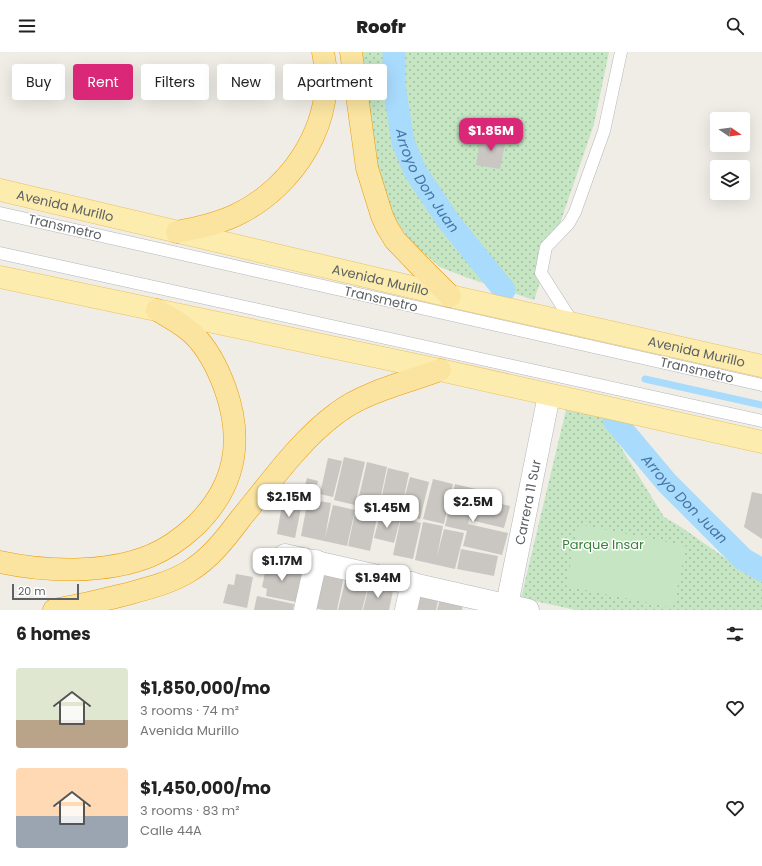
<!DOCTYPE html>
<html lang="en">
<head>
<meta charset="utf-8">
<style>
	:root { --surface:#fff; --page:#f2f2f2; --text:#222; --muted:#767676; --accent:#db2777 }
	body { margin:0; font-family:Poppins,sans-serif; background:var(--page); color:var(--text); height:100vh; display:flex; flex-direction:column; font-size:15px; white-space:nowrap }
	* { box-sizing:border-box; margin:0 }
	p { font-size:13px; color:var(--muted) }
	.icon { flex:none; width:22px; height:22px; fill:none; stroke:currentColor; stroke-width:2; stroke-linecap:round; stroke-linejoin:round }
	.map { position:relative; height:558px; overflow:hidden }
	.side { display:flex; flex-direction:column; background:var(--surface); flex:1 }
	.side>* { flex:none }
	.top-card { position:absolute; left:12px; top:12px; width:400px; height:36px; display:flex; gap:8px }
	.needle { width:26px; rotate:103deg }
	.controls { position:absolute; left:710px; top:60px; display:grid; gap:8px }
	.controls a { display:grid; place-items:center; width:40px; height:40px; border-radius:4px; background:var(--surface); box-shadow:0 4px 16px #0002; font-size:20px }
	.scale { position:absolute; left:12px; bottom:10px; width:67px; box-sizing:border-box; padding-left:4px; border:2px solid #5d6165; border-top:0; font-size:11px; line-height:14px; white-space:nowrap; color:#5d6165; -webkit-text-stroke:3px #fff; paint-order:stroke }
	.price { position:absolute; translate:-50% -34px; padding:0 9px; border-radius:8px; background:#fff; color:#222; font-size:13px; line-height:26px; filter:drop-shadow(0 1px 2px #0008) }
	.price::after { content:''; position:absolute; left:50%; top:24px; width:12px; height:9px; margin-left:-6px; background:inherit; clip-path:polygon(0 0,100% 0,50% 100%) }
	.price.current { background:var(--accent); color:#fff }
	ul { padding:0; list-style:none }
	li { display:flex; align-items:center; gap:12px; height:100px; padding:0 16px }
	li span { display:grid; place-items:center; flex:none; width:112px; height:80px; border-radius:4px; color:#555 }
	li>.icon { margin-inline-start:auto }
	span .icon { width:48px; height:48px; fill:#fffc; stroke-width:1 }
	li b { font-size:17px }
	h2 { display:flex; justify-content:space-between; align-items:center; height:48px; padding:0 16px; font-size:17px }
	.tag { padding:0 14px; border-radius:4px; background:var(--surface); box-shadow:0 4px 16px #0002; font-size:14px; line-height:36px }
	.tag.current { background:var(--accent); color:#fff }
	header { display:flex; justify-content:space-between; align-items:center; height:52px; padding:0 16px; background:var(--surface); font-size:18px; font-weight:800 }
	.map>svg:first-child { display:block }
	.grass { fill:url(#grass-dots) }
	.garden { fill:#c5e5c3 }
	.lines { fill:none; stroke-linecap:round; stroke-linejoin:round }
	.stream { stroke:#a9dbfc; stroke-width:7 }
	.canal { stroke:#a9dbfc; stroke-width:23 }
	.building { fill:#cac7c2 }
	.service-casing { stroke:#b3b6ba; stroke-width:13 }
	.minor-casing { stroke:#b3b6ba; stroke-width:23 }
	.primary-casing { stroke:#ecc062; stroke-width:23 }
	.trunk-casing { stroke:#ec9c09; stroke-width:23 }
	.service { stroke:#fff; stroke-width:12 }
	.minor { stroke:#fff; stroke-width:22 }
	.primary { stroke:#fcecae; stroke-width:22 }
	.trunk { stroke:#fae4a0; stroke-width:22 }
	.labels { text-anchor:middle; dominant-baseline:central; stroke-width:3; stroke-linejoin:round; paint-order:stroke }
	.street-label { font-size:13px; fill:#5d6165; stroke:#fff }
	.park-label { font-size:13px; fill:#388239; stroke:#fff }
	.water-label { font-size:14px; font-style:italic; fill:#4276a5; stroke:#fff }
</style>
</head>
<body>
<header><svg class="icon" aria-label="menu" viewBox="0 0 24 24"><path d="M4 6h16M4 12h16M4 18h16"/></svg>Roofr<svg class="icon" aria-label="search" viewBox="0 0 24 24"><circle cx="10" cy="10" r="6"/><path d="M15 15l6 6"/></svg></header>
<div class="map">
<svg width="762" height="558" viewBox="0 0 762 558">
	<defs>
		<pattern id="grass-dots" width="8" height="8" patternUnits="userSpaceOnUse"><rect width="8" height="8" fill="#c5e5c3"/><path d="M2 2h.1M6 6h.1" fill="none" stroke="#a3bda2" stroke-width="1.8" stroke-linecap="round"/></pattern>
	</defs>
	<rect width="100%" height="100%" fill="#efede6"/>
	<g class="grass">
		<polygon points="360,0 609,0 594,72 534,248 465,225 440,215 413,192 396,169 382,141 376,112"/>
		<polygon points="566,358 602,365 664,465 681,475 738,515 762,529 762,558 576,558 521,546"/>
	</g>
	<polygon class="garden" points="579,472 686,494 673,556 566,534"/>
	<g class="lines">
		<polyline class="stream" points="645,327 762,353"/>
		<g class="canal">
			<path id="s1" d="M394 0V33L403 90 415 119 449 170 504 238"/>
			<path id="s2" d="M614 368 667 431 743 507 762 518"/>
		</g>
	</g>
	<g class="building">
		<polygon points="481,83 506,87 500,117 476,113"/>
		<polygon points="344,405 365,410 355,453 334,448"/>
		<polygon points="328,406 342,409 333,445 320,442"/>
		<polygon points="367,410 387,415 378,458 357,453"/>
		<polygon points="388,416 409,421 402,455 410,425 429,430 420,467 379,457"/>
		<polygon points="307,426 318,429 314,444 303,441"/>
		<polygon points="433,427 453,432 444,472 423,467"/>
		<polygon points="455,432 476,437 468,472 508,481 502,503 463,494 467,479 445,474"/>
		<polygon points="752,440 762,442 762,487 744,475"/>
		<polygon points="476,446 510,454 504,476 470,468"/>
		<polygon points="283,447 302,451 295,486 277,482"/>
		<polygon points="308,447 331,451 325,486 333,453 355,458 347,494 301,484"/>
		<polygon points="356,456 378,461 370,499 348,494"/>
		<polygon points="380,463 400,468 394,491 374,486"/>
		<polygon points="401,466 421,471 413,507 393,503"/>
		<polygon points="423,470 443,474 437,504 444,477 464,481 455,517 415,508"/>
		<polygon points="461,497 498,504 494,524 457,517"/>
		<polygon points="267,511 303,518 296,550 266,544 267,537 262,535"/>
		<polygon points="322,519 344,524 337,558 323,558 315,556"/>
		<polygon points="236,522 253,525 247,556 223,551 228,532 234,533"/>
		<polygon points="346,526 369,531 362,558 338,558"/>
		<polygon points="369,534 393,539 389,558 363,558"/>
		<polygon points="419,540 439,544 436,558 414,558"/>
		<polygon points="257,544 294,552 293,558 254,558"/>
		<polygon points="440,547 463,552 462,558 437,558"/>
	</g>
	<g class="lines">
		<defs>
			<g id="service">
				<polyline points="0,161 762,333"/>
				<polyline points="0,201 762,369"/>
				<polyline points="573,271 541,221 546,195 569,171 575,160 604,79 621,0"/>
			</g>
			<g id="minor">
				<polyline points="285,503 528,558"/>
				<polyline points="305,558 316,509"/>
				<polyline points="406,558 412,531"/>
				<path id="s3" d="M506 558 549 343"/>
			</g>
			<g id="primary">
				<path id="s4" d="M0 138 450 244 762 314"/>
				<polyline points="0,225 440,318 762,390"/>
			</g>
			<g id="trunk">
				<polyline points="351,0 367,116 382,164 387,175 395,188 418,212 450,244"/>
				<path d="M177 180C197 176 217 172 236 163 295 135 338 67 323 0"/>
				<path d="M0 510C46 520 105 522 150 504 167 497 182 486 195 474 236 434 244 389 225 336 218 317 209 298 194 283 184 273 170 266 157 258"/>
				<path d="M54 558C77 554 100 549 123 543 145 537 168 532 188 520 210 507 226 486 241 466 271 430 299 389 337 361 364 340 408 330 440 318"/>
			</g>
		</defs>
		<use href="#service" class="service-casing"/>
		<use href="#minor" class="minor-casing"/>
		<use href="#primary" class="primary-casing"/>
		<use href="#trunk" class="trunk-casing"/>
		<use href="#service" class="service"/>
		<use href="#minor" class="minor"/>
		<use href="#primary" class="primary"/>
		<use href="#trunk" class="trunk"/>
	</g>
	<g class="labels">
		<g class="street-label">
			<text stroke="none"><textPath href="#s4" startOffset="67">Avenida Murillo</textPath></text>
			<text transform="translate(65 175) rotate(13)">Transmetro</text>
			<text stroke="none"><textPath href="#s4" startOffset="391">Avenida Murillo</textPath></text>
			<text transform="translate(381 247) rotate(13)">Transmetro</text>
			<text stroke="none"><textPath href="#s4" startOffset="715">Avenida Murillo</textPath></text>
			<text transform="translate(697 318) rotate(13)">Transmetro</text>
			<text stroke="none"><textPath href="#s3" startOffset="110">Carrera 11 Sur</textPath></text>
		</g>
		<g class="park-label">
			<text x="603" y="492">Parque Insar</text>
		</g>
		<g class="water-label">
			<text stroke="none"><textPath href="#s1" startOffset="136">Arroyo Don Juan</textPath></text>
			<text stroke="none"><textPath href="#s2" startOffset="106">Arroyo Don Juan</textPath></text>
		</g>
	</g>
</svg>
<div class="controls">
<a><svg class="needle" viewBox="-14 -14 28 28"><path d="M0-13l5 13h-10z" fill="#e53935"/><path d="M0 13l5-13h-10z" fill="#767676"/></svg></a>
<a><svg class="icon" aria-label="layers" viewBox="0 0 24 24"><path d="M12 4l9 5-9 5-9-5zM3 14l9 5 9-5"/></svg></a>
</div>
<div class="scale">20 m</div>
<b class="price current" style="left:491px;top:100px">$1.85M</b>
<b class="price" style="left:289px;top:466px">$2.15M</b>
<b class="price" style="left:473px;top:471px">$2.5M</b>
<b class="price" style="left:387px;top:477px">$1.45M</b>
<b class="price" style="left:282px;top:530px">$1.17M</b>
<b class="price" style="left:378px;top:547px">$1.94M</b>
<div class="top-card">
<a class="tag">Buy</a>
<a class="tag current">Rent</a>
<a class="tag">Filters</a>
<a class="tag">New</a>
<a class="tag">Apartment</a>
</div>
</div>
<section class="side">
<h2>6 homes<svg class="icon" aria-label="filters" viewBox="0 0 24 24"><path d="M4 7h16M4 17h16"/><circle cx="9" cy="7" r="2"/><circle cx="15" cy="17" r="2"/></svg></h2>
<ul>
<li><span style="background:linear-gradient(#dfe7d0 65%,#b9a48a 0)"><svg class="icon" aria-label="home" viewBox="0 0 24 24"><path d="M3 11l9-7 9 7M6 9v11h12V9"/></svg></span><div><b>$1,850,000/mo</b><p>3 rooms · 74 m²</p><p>Avenida Murillo</p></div><svg class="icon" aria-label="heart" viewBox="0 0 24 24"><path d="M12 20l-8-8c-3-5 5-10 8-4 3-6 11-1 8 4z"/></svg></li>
<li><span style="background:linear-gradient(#ffd9b3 60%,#9aa5b1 0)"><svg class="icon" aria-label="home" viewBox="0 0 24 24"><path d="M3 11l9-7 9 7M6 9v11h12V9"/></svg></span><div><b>$1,450,000/mo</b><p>3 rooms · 83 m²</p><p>Calle 44A</p></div><svg class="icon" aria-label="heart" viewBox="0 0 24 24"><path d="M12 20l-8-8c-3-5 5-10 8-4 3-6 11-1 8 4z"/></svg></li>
</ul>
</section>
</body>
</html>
